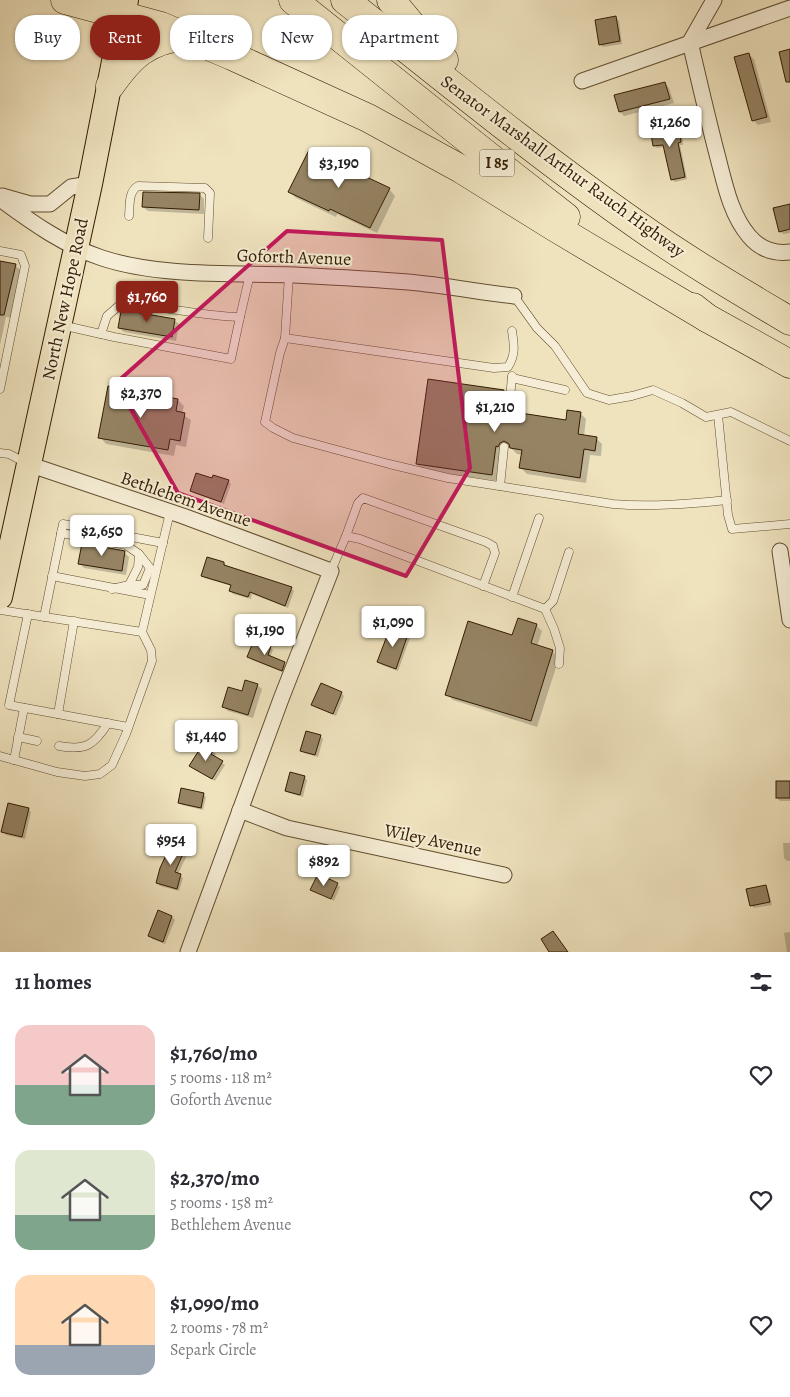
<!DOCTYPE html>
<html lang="en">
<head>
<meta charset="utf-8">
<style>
	:root { --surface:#fff; --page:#f7f7f7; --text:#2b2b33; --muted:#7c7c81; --accent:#8f2418 }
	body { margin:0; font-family:Alegreya,serif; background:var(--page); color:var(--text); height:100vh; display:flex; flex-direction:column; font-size:19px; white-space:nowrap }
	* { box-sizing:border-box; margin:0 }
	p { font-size:16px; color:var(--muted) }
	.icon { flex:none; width:28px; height:28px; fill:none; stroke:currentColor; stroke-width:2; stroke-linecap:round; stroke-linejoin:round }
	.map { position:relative; height:952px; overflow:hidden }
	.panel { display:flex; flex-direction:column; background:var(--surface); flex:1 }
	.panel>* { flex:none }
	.guide { position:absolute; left:15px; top:15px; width:500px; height:45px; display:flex; gap:10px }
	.price { position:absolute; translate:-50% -42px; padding:0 11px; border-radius:5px; background:#fff; color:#222; font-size:16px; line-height:32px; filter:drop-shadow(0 1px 2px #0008) }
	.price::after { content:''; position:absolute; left:50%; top:30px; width:15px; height:11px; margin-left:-8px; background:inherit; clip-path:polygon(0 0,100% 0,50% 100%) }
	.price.current { background:var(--accent); color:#fff }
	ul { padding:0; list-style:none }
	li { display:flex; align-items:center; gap:15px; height:125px; padding:0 15px }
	li span { display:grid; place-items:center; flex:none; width:140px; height:100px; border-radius:15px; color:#555 }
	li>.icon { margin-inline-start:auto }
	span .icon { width:60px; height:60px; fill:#fffc; stroke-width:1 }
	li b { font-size:21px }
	h2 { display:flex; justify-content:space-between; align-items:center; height:60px; padding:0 15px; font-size:21px }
	.pill { padding:0 18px; border-radius:20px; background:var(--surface); box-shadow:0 1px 4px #0004; font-size:18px; line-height:45px }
	.pill.current { background:var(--accent); color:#fff }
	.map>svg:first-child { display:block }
	.shadow { fill:#0003 }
	.building { fill:#958363; stroke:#341c00 }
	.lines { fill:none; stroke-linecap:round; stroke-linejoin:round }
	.lane-casing { stroke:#634e30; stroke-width:9 }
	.street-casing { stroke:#634e30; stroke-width:17 }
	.primary-casing { stroke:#341c00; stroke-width:26 }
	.highway-casing { stroke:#341c00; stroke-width:29 }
	.lane { stroke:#f5edd5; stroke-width:8 }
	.street { stroke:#f5edd5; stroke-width:15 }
	.primary { stroke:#efe3be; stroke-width:24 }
	.highway { stroke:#efe3be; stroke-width:28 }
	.marked { fill:#c2185b; fill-opacity:0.2; stroke:#c2185b; stroke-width:4; stroke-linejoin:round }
	.labels { text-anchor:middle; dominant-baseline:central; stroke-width:4; stroke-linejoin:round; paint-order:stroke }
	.shield { fill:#f5edd5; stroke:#6e5b40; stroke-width:1 }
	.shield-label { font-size:16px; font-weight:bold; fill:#341c00 }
	.street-label { font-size:18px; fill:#341c00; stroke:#f5edd5 }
</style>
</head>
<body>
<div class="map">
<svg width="790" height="952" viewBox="0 0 790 952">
	<rect width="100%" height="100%" fill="#efe3be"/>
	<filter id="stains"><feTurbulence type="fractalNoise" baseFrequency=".004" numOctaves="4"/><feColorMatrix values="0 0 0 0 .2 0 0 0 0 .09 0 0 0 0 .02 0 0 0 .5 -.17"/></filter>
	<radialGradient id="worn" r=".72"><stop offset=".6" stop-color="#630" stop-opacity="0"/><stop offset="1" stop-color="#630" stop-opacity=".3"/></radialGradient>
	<g class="shadow">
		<polygon points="616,18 619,21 622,44 603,47 600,44"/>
		<polygon points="749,55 754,59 771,122 758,125 753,120"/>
		<polygon points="665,83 669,88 674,103 624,116 620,112"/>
		<polygon points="679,126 682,129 683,145 680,145 687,179 675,182 672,179 665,147 657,148 654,145"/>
		<polygon points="389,189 395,196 377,233 337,214 336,217 296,198 290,192"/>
		<polygon points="200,195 204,199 204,214 148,211 143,207"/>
		<polygon points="790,206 790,233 783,234 780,231"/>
		<polygon points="0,262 15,265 21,271 11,318 6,317 0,345"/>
		<polygon points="174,320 179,324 176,341 124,332 119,328"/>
		<polygon points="504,391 510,397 507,418 567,421 580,413 586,419 584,436 596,438 602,444 601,456 590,455 586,483 527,474 521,468 523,455 517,454 511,448 508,448 498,481 423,470 417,464"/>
		<polygon points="178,400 184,406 182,414 191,420 186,447 176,445 174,456 106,444 100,437"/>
		<polygon points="212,480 228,481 231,484 224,504 194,493 191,491"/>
		<polygon points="124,552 129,557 126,575 84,568 79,563"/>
		<polygon points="224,563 227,566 291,588 294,591 288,608 252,594 251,599 233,594 230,591 232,586 205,578 203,575"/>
		<polygon points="536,625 542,631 537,647 553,652 559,658 537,727 453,700 447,694 513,636"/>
		<polygon points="408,635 410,638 398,671 382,665 379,662"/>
		<polygon points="270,647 273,650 270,657 287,666 285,673 252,660 249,657"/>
		<polygon points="257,685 262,689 253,718 228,711 223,706"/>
		<polygon points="341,693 344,696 336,716 315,707 313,704"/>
		<polygon points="320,736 323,739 318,757 304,753 301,750"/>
		<polygon points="213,751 216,754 214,757 225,765 215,781 194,769"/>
		<polygon points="304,777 307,780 303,797 289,793 286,791"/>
		<polygon points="790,782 790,801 780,801 777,798"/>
		<polygon points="204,795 206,797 203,810 182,805 179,802"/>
		<polygon points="28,809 31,812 25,839 6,835 3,832"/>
		<polygon points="174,842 189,851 178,874 183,878 179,891 160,886 157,883"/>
		<polygon points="783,843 790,843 790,861 787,861 784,858"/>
		<polygon points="337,884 340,887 334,901 312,889"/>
		<polygon points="766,886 768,889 772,905 754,908 751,905"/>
		<polygon points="159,912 172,917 175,920 165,944 152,939 150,936"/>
		<polygon points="790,932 790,952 787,952 784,933"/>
	</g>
	<g class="building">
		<polygon points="616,16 620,41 599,45 595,20"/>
		<polygon points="790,49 790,82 786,82 779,52"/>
		<polygon points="749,53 767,117 752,121 734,57"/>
		<polygon points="665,82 670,99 619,112 614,95"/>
		<polygon points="679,125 681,142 678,143 685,177 671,180 663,145 653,146 650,128"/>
		<polygon points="309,150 390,188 370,228 330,209 329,211 288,192"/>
		<polygon points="143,192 200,193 199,210 142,207"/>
		<polygon points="790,204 790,229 779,232 773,208"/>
		<polygon points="0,261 16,264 4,315 0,315"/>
		<polygon points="123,310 175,319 172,337 118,328 121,311"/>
		<polygon points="428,379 504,390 501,410 508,416 512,416 514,412 566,420 567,410 581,412 578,434 597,437 595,451 584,449 580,478 519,468 522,450 510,448 509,444 504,441 500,443 498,447 496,446 492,475 416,464"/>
		<polygon points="108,386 178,399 176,411 185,413 180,441 170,439 168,450 98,438"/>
		<polygon points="196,473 212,478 213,475 229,480 221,502 190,491"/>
		<polygon points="82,543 125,551 122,571 78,564"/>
		<polygon points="207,557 224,562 224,565 292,587 285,606 250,592 248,597 229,591 231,585 201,576"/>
		<polygon points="518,618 537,624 531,643 553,650 531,721 445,695 468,621 512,635"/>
		<polygon points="390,628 408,634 396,669 377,662"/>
		<polygon points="254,640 271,646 268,655 285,662 282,671 247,657"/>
		<polygon points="245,680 258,684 248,715 222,707 228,687 242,691"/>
		<polygon points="321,683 342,692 333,714 311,705"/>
		<polygon points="306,731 321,735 315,755 300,751"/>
		<polygon points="203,744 214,750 211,754 223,761 212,779 189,766"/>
		<polygon points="290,772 305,776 300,795 285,791"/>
		<rect x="776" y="781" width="14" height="17"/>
		<polygon points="181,788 204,793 201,808 178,803"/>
		<polygon points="8,803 29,808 22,837 1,832"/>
		<polygon points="173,840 186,847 175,872 181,874 177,889 156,883 160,868"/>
		<polygon points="318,874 338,883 331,899 310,890"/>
		<polygon points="766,885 770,902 750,906 746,889"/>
		<polygon points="158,910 172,916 163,942 148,936"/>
		<polygon points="553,931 568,952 549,952 541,939"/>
	</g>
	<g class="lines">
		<defs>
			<g id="lane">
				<path d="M129 216C130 205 128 192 138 186L205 188 210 193 208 238"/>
				<polyline points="0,251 21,255 25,266 0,389"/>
				<path d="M289 275 285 338 494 368 508 367C516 354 514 345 512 331"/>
				<polyline points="514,296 537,328 555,346 587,393 609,400 632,396 653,390 682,403 706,417 731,412 790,441"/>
				<polyline points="61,325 114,337 231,359 240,317"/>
				<path d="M101 334 107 316 122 303C161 306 201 316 240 317L250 274"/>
				<path d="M285 338 280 353 265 422 273 428 293 438 389 464 448 478 613 504C651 507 688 504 727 500"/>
				<polyline points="512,378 565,390"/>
				<polyline points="509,411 512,376"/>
				<polyline points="718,415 728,515 732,529 790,524"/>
				<polyline points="0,453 9,454 26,463"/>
				<polyline points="500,486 504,447"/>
				<polyline points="61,533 126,545 139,554 138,567 129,585 112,589"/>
				<polyline points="346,536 358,503 363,498 486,542 493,546 495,553 483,586"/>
				<polyline points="331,571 346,536 360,539 545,609 554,629 560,648 559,664"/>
				<polyline points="52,576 150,595"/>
				<polyline points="129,585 143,585 150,568 139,554"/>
				<polyline points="512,597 539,518"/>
				<polyline points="545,609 553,601 569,552"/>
				<polyline points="0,610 142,632 170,512"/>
				<polyline points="28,614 9,705 128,727"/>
				<polyline points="44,617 63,524 163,543"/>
				<polyline points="58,714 74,621"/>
				<polyline points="18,737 37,741"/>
				<path d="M59 746C86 751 94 745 108 723"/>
				<polyline points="0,756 57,772 85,776 100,774 112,765 126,734 152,661 151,650 142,632"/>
				<polyline points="14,760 24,708"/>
			</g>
			<g id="street">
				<path d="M714 0 690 42C699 81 708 120 718 158 725 185 731 215 749 236 760 249 774 254 790 252"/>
				<polyline points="582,81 790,8"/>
				<polyline points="2,196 30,204 50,204 71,187 90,184"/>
				<path d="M0 199C31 222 65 246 102 258 160 277 233 273 294 275 332 277 370 279 408 282 443 285 479 292 514 296"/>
				<polyline points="28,464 183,516 331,571 281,699 188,952"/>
				<polyline points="780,551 790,620"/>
				<polyline points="240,810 287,828 504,875"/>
			</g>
			<polyline id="primary" points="0,597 90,184 126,0"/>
			<g id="highway">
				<polyline points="65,0 161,26 232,56 368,118 461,169 556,228 707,318"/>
				<polyline points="293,0 511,174 566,217"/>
				<path d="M345 0C441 76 536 154 636 224 685 259 738 290 790 321"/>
				<polyline points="391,0 429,46 444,60"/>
				<path d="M110 86C131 56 147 40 186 36"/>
				<polyline points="693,307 707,318 790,364"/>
			</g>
		</defs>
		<use href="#lane" class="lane-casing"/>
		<use href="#street" class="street-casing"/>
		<use href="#primary" class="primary-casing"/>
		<use href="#highway" class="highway-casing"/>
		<use href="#lane" class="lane"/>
		<use href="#street" class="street"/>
		<use href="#primary" class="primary"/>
		<use href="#highway" class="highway"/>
	</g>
	<path class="marked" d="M287 231 442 240 470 468 406 576 178 493 116 383Z"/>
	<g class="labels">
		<rect class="shield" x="479.5" y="149.5" width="35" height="27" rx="4"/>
		<g class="shield-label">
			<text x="497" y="163">I 85</text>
		</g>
		<g class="street-label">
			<text transform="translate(563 166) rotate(36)">Senator Marshall Arthur Rauch Highway</text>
			<text transform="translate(294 257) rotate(2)">Goforth Avenue</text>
			<text transform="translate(65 299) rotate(-78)">North New Hope Road</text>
			<text transform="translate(186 499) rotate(19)">Bethlehem Avenue</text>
			<text transform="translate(433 840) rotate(12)">Wiley Avenue</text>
		</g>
	</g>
	<rect width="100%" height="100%" filter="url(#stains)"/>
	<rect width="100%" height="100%" fill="url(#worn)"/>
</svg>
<b class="price" style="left:670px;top:148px">$1,260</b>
<b class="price" style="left:339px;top:189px">$3,190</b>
<b class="price current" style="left:147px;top:323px">$1,760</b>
<b class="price" style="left:141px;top:419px">$2,370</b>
<b class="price" style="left:495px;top:433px">$1,210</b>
<b class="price" style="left:102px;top:557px">$2,650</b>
<b class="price" style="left:393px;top:648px">$1,090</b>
<b class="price" style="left:265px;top:656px">$1,190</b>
<b class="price" style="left:206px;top:762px">$1,440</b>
<b class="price" style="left:171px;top:866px">$954</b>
<b class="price" style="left:324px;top:887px">$892</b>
<div class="guide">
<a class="pill">Buy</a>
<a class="pill current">Rent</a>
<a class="pill">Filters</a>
<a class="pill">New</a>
<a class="pill">Apartment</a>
</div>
</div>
<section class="panel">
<h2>11 homes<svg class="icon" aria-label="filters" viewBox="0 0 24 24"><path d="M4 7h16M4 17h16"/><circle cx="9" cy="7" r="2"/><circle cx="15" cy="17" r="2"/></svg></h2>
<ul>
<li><span style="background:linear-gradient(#f6c9c9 60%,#7fa58c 0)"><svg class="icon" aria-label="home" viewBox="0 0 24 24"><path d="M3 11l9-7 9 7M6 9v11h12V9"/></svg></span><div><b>$1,760/mo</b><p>5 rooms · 118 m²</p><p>Goforth Avenue</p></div><svg class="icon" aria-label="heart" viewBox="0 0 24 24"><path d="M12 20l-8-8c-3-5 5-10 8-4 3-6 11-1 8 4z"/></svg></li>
<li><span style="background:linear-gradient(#dfe7d0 65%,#7fa58c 0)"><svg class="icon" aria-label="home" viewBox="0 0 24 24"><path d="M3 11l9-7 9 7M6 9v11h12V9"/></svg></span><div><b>$2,370/mo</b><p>5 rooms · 158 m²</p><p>Bethlehem Avenue</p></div><svg class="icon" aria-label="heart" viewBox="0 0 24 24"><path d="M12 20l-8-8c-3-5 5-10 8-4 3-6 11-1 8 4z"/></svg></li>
<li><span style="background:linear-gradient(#ffd9b3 70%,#9aa5b1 0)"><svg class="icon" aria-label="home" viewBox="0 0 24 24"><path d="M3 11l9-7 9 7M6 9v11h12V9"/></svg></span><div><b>$1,090/mo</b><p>2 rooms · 78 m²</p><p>Separk Circle</p></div><svg class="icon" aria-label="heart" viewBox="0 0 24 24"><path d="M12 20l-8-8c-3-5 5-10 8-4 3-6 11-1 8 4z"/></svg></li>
</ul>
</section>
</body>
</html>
